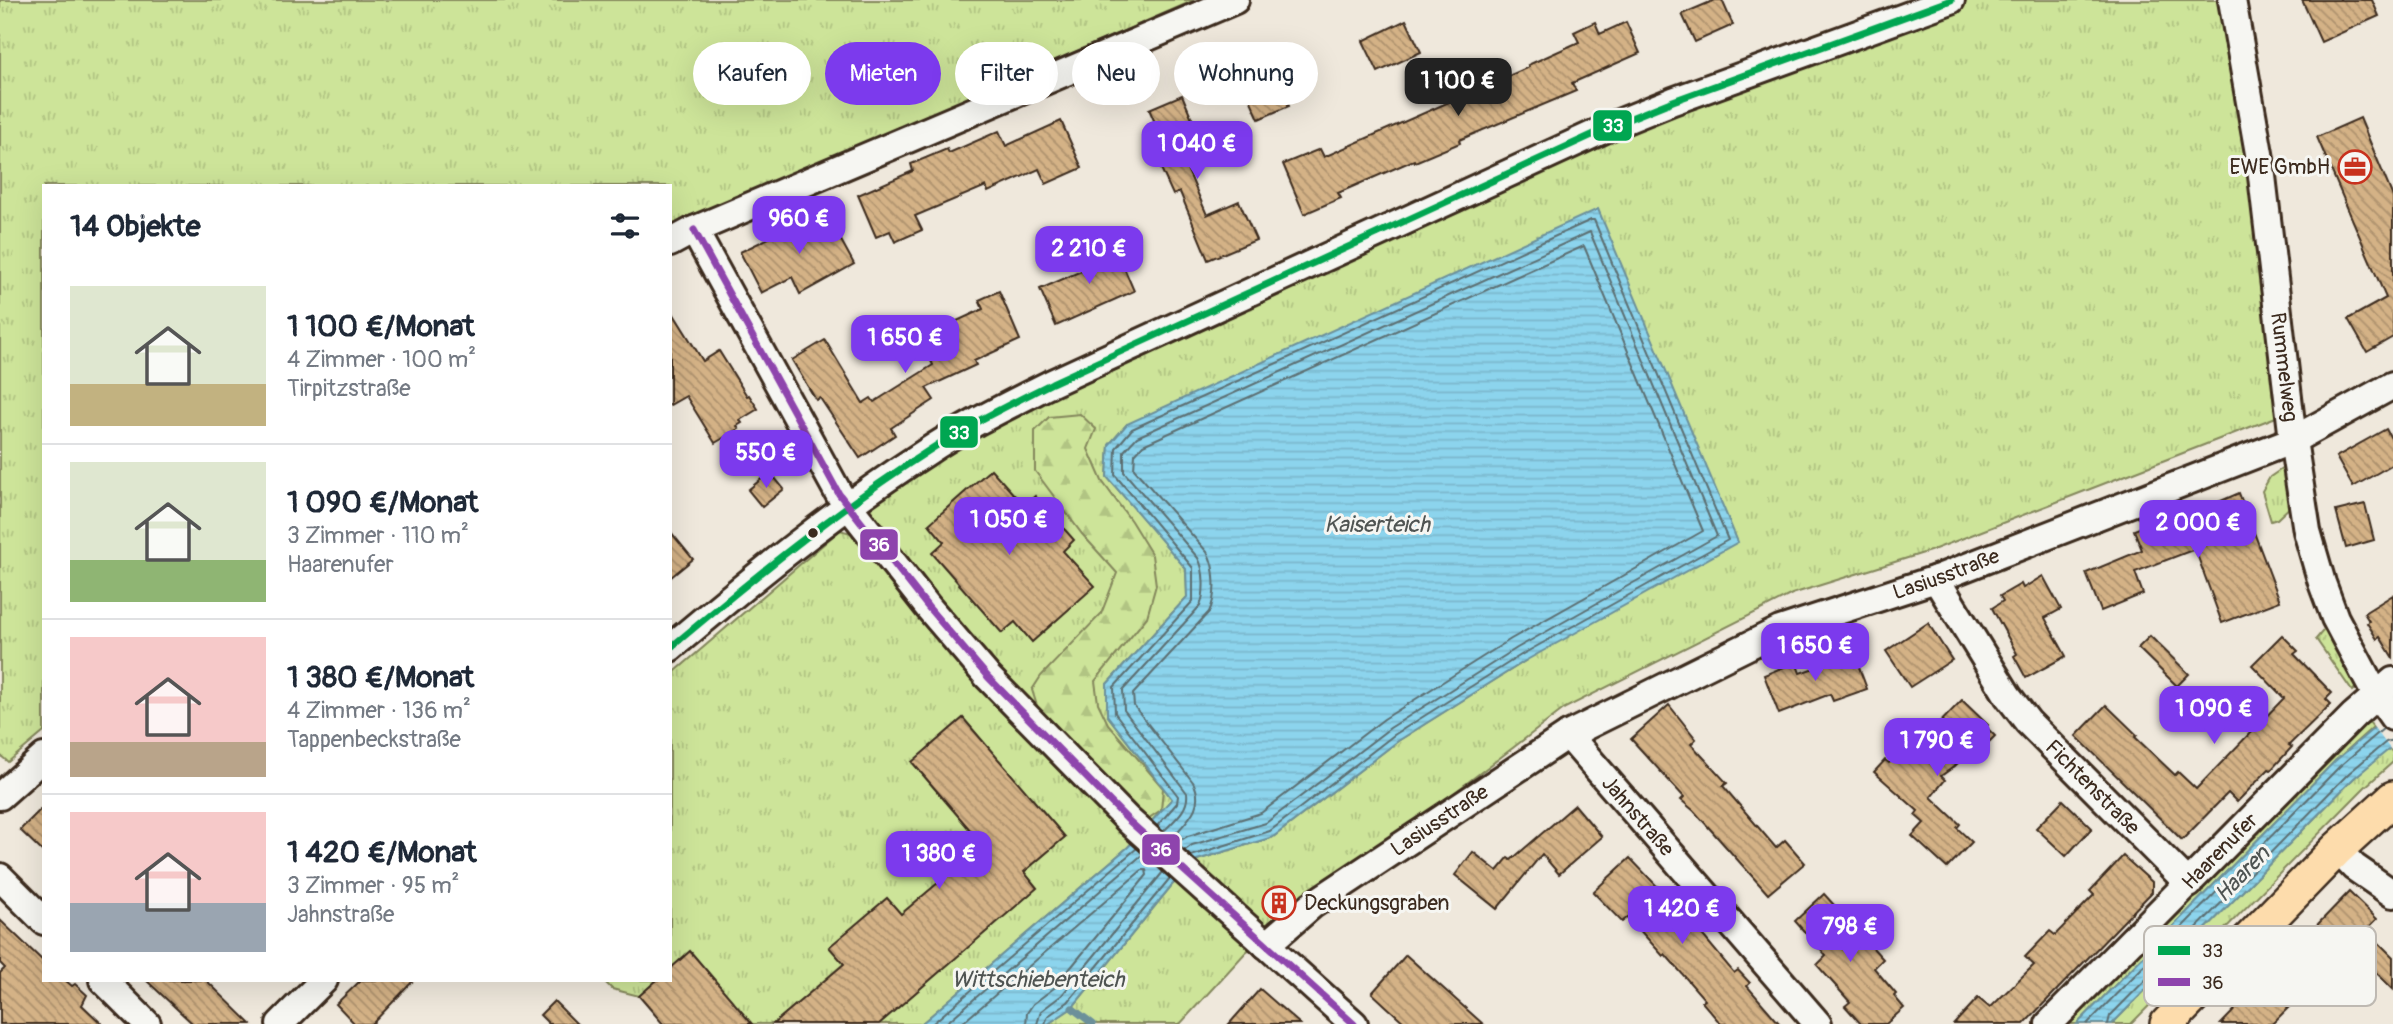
<!DOCTYPE html>
<html lang="de">
<head>
<meta charset="utf-8">
<style>
	:root { --surface:#fff; --page:#f2f2f3; --text:#1f2937; --muted:#747a83; --line:#e0e1e3; --accent:#7c3aed }
	body { margin:0; font-family:Pangolin,sans-serif; background:var(--page); color:var(--text); height:100vh; display:flex; flex-direction:column; font-size:26px; white-space:nowrap }
	* { box-sizing:border-box; margin:0 }
	p { font-size:23px; color:var(--muted) }
	.icon { flex:none; width:38px; height:38px; fill:none; stroke:currentColor; stroke-width:2; stroke-linecap:round; stroke-linejoin:round }
	.map { position:relative; flex:1; overflow:hidden }
	.drawer { position:absolute; left:42px; top:184px; width:630px; height:798px; display:flex; flex-direction:column; background:var(--surface); border-radius:0px; box-shadow:0 7px 28px #0002 }
	.drawer>* { flex:none }
	.top-card { position:absolute; left:693px; top:42px; width:665px; height:63px; display:flex; gap:14px }
	.price { position:absolute; translate:-50% -60px; padding:0 16px; border-radius:14px; background:var(--accent); color:#fff; font-size:23px; line-height:46px; filter:drop-shadow(0 2px 4px #0008) }
	.price::after { content:''; position:absolute; left:50%; top:42px; width:21px; height:16px; margin-left:-10px; background:inherit; clip-path:polygon(0 0,100% 0,50% 100%) }
	.price.current { background:#222; color:#fff }
	ul { padding:0; list-style:none }
	li { display:flex; align-items:center; gap:21px; height:175px; padding:0 28px }
	li+li { border-top:2px solid var(--line) }
	li span { display:grid; place-items:center; flex:none; width:196px; height:140px; border-radius:0px; color:#555 }
	li>.icon { margin-inline-start:auto }
	span .icon { width:84px; height:84px; fill:#fffc; stroke-width:1 }
	li b { font-size:30px }
	h2 { display:flex; justify-content:space-between; align-items:center; height:84px; padding:0 28px; font-size:30px }
	.pill { padding:0 24px; border-radius:32px; background:var(--surface); box-shadow:0 7px 28px #0002; font-size:24px; line-height:63px }
	.pill.current { background:var(--accent); color:#fff }
	.map>svg:first-child { display:block }
	.grass { fill:url(#grass-tufts); stroke:#84875c; stroke-width:2 }
	.forest { fill:url(#forest-firs); stroke:#84875c; stroke-width:2 }
	.water { fill:url(#water-rules); stroke:#6c909a; stroke-width:2 }
	.pier { fill:#efe8dc }
	.lines { fill:none; stroke-linecap:round; stroke-linejoin:round }
	.shore { stroke:#5b6e71; stroke-width:2 }
	.stream { stroke:#6c909a; stroke-width:7 }
	.building { fill:url(#building-back-hatch); stroke:#3b2a1e; stroke-width:2 }
	.minor-casing { stroke:#3b2a1e; stroke-width:32 }
	.major-casing { stroke:#3b2a1e; stroke-width:38 }
	.minor { stroke:#f6f6f2; stroke-width:26 }
	.major { stroke:#fddcac; stroke-width:33 }
	.bus-1-casing { stroke:#f6f6f2; stroke-width:12 }
	.bus-2-casing { stroke:#f6f6f2; stroke-width:12 }
	.bus-1 { stroke:#00a651; stroke-width:7 }
	.bus-2 { stroke:#8e44ad; stroke-width:7 }
	.bus-dot { fill:#3b2a1e; stroke:#f6f6f2; stroke-width:2.5 }
	.labels { text-anchor:middle; dominant-baseline:central; stroke-width:6; stroke-linejoin:round; paint-order:stroke }
	.poi-label { font-size:21px; fill:#3b2a1e; stroke:#f6f6f2; text-anchor:end }
	.street-label { font-size:21px; fill:#3b2a1e; stroke:#f6f6f2 }
	.water-label { font-size:23px; font-style:italic; fill:#4f5452; stroke:#f6f6f2 }
	.key { fill:#f6f6f2; stroke:#beb9b2; stroke-width:2 }
	.key-label { font-size:19px; fill:#3b2a1e }
	.line-badge { stroke:#f6f6f2; stroke-width:2.5 }
	.badge-label { font-size:19px; text-anchor:middle; font-weight:bold; fill:#fff }
</style>
</head>
<body>
<div class="map">
<svg width="2393" height="1024" viewBox="0 0 2393 1024">
	<defs>
		<pattern id="grass-tufts" width="24" height="20" patternUnits="userSpaceOnUse" patternTransform="scale(1.75)"><rect width="24" height="20" fill="#cde499"/><path d="M3 7l-1-3M5 7V3M7 7l1-3M15 17l-1-3M17 17v-4M19 17l1-3" fill="none" stroke="#b1c483"/></pattern>
		<pattern id="forest-firs" width="22" height="20" patternUnits="userSpaceOnUse" patternTransform="scale(1.75)"><rect width="22" height="20" fill="#cde499"/><path d="M5 1l3.5 6h-7zM16 11l3.5 6h-7z" fill="#b1c483"/></pattern>
		<pattern id="water-rules" width="6" height="5" patternUnits="userSpaceOnUse" patternTransform="scale(1.75)"><rect width="6" height="5" fill="#8cd4ed"/><path d="M0 2.5h6" fill="none" stroke="#7ab6cb"/></pattern>
		<pattern id="building-back-hatch" width="6" height="6" patternUnits="userSpaceOnUse" patternTransform="scale(1.75)"><rect width="6" height="6" fill="#d4b286"/><path d="M-1 5l2 2M0 0l6 6M5-1l2 2" fill="none" stroke="#ad916d"/></pattern>
	</defs>
	<rect width="100%" height="100%" fill="#efe8dc"/>
	<filter id="ink" filterUnits="userSpaceOnUse"><feTurbulence type="fractalNoise" baseFrequency=".0143" numOctaves="2"/><feDisplacementMap in="SourceGraphic" scale="14" xChannelSelector="R" yChannelSelector="G"/><feConvolveMatrix kernelMatrix="1 2 1 2 8 2 1 2 1" color-interpolation-filters="sRGB"/></filter>
	<g filter="url(#ink)">
		<g class="grass">
			<polygon points="0,0 1195,0 683,222 670,230 670,186 44,186 44,732 8,762 0,755"/>
			<polygon points="1951,0 2220,0 2246,150 2276,417 1930,551 1792,594 1565,708 1246,952 1180,1024 1048,1024 1072,1008 1172,885 1197,860 1273,837 1398,741 1525,661 1127,424 1109,445 1107,477 1186,568 1187,597 1107,684 1107,715 1172,799 1128,847 921,1024 879,1024 1037,888 1024,872 1065,837 963,718 912,762 983,845 773,1024 752,1024 690,952 670,969 670,676 840,530 855,534 848,507 925,452 1616,124"/>
			<polygon points="2283,468 2286,469 2292,505 2277,519 2271,521 2262,491 2270,477"/>
			<polygon points="2327,626 2359,685 2352,691 2316,639"/>
			<polygon points="2359,719 2370,723 2373,727 2335,761 2077,1024 2059,1024"/>
			<polygon points="2389,748 2393,753 2393,762 2365,787 2131,1024 2112,1024 2354,778"/>
			<polygon points="603,980 657,980 639,996 612,989"/>
		</g>
		<polygon class="forest" points="1080,414 1096,429 1088,449 1102,481 1131,521 1152,555 1156,585 1147,617 1095,681 1098,703 1108,724 1163,788 1161,810 1149,818 1134,814 1044,728 1032,690 1041,676 1101,614 1117,573 1082,534 1035,471 1035,431 1049,417"/>
		<g class="water">
			<polygon points="1598,209 1738,542 1525,661 1398,741 1273,837 1197,860 1172,885 1072,1008 1048,1024 921,1024 1128,847 1172,799 1107,715 1107,684 1187,597 1186,569 1107,477 1109,445 1127,424"/>
			<polygon points="2393,712 2393,746 2354,778 2112,1024 2077,1024 2335,761"/>
		</g>
		<polygon class="pier" points="2393,709 2393,748 2391,750 2372,725"/>
		<g class="lines">
			<g class="shore">
				<polyline points="1157,826 1177,803 1178,796 1115,713 1114,687 1193,601 1193,568 1115,475 1116,448 1132,429 1591,220 1594,220 1728,540 1521,655 1394,735 1270,831 1191,856"/>
				<path d="M1163 832C1174 820 1189 810 1187 793L1124 710 1123 690 1200 606C1205 594 1205 570 1198 558L1124 472V451L1137 437 1590 232 1717 536 1517 648 1390 728 1266 823 1192 845 1184 851"/>
				<path d="M1171 839C1186 821 1206 807 1193 782L1134 706 1133 694 1209 612C1217 596 1216 567 1207 552L1134 469 1135 454 1143 445 1584 246 1703 531 1511 639 1384 719 1261 813 1188 836 1176 843"/>
				<polyline points="932,1024 1137,848"/>
				<polyline points="945,1024 1143,854"/>
				<polyline points="961,1024 1142,870 1146,870 1147,875 1054,988 1033,1004 1027,1013 1026,1024"/>
				<polyline points="1037,1024 1041,1011 1062,995 1163,872"/>
				<polyline points="1045,1024 1048,1016 1068,1002 1170,878"/>
				<polyline points="2087,1024 2340,766 2384,728"/>
				<polyline points="2108,1024 2110,1016 2349,773 2386,742 2393,740"/>
			</g>
			<polyline class="stream" points="1072,1008 1093,1024"/>
		</g>
		<g class="building">
			<polygon points="1715,0 1722,0 1733,25 1695,42 1682,14"/>
			<polygon points="2302,0 2372,0 2379,16 2321,42"/>
			<polygon points="1406,20 1421,52 1378,72 1363,41"/>
			<polygon points="1595,22 1600,34 1626,22 1640,53 1572,83 1576,91 1459,140 1460,143 1415,162 1414,160 1338,193 1341,198 1304,214 1283,164 1320,149 1324,157 1529,67 1528,65 1579,42 1574,32"/>
			<polygon points="1267,57 1289,106 1259,119 1237,70"/>
			<polygon points="1182,95 1208,156 1186,166 1207,215 1239,201 1256,240 1208,260 1180,192 1173,195 1159,164 1171,159 1149,109"/>
			<polygon points="2360,118 2393,197 2393,337 2367,352 2348,319 2386,298 2317,137"/>
			<polygon points="1061,121 1082,168 1046,184 1039,169 988,192 986,186 915,216 922,230 895,242 890,231 876,237 858,195 913,171 911,164 947,149 949,153 999,131 1006,146"/>
			<polygon points="825,211 854,264 800,294 792,277 761,293 740,252"/>
			<polygon points="1113,242 1134,291 1056,326 1040,289 1086,269 1080,256"/>
			<polygon points="999,291 1020,340 974,361 976,365 926,388 934,400 891,428 895,435 860,458 820,398 816,400 792,360 825,340 863,403 871,398 874,402 933,365 920,338 983,309 979,300"/>
			<polygon points="670,308 703,361 719,351 747,396 749,395 758,409 740,420 742,423 737,426 739,429 715,443 686,396 670,405"/>
			<polygon points="2386,429 2393,442 2393,464 2353,487 2336,457"/>
			<polygon points="991,469 1024,506 1035,496 1074,540 1063,551 1095,586 1032,642 1015,622 1002,633 932,553 944,542 929,524"/>
			<polygon points="770,472 784,489 762,507 748,490"/>
			<polygon points="2239,493 2280,601 2222,623 2195,549 2135,572 2143,594 2101,611 2086,573 2142,550 2134,530 2175,514 2177,520"/>
			<polygon points="2365,504 2374,540 2346,548 2336,511"/>
			<polygon points="670,531 693,559 670,578"/>
			<polygon points="2043,576 2061,609 2045,618 2066,656 2026,678 2014,656 2017,654 1992,608 2003,601 2000,596 2021,584 2023,588"/>
			<polygon points="2393,595 2393,658 2380,637 2377,639 2367,623 2369,621 2364,613"/>
			<polygon points="1928,623 1952,660 1910,687 1886,651"/>
			<polygon points="2282,635 2298,651 2294,654 2332,693 2326,699 2331,704 2289,745 2292,747 2271,770 2269,769 2237,802 2228,793 2182,840 2076,736 2106,705 2137,735 2135,737 2175,775 2178,772 2196,789 2284,698 2252,665"/>
			<polygon points="2150,636 2189,674 2177,686 2138,648"/>
			<polygon points="1854,654 1867,689 1833,701 1830,694 1779,714 1764,675 1796,662 1800,673"/>
			<polygon points="1962,700 1988,725 1986,727 1995,736 1978,753 1973,748 1955,766 1941,776 1945,780 1931,797 1960,824 1957,828 1972,842 1947,868 1912,836 1924,823 1915,815 1918,811 1874,772 1885,760 1889,763 1907,744 1911,747 1929,729 1932,731"/>
			<polygon points="1669,705 1696,739 1691,744 1727,783 1723,786 1776,848 1785,840 1805,863 1768,894 1694,811 1681,800 1684,797 1631,739"/>
			<polygon points="963,718 1065,837 1024,872 1037,888 879,1024 773,1024 844,964 829,947 887,898 901,914 983,845 912,762"/>
			<polygon points="2063,800 2092,828 2066,856 2036,828"/>
			<polygon points="1575,805 1602,837 1559,874 1542,854 1497,909 1455,875 1473,852 1497,871 1508,858 1511,860"/>
			<polygon points="44,806 44,853 20,830"/>
			<polygon points="2123,856 2152,882 2152,892 2024,1024 1954,1024 1978,998 1990,1008 2034,965 2025,957 2050,931 2055,935 2094,895 2090,891"/>
			<polygon points="1630,858 1695,926 1734,973 1738,970 1750,983 1747,986 1780,1024 1721,1024 1702,1002 1705,1000 1665,954 1663,956 1628,917 1622,922 1593,892"/>
			<circle cx="1279" cy="902" r="10"/>
			<polygon points="2349,892 2377,919 2366,930 2393,957 2393,989 2349,946 2290,1002 2292,1004 2272,1024 2221,1024"/>
			<polygon points="1824,894 1883,959 1874,968 1896,994 1894,996 1904,1008 1886,1024 1861,1024 1845,1006 1850,1002 1817,965 1826,956 1795,921"/>
			<polygon points="0,920 44,962 44,980 65,980 72,986 75,984 87,995 82,1005 102,1024 0,1024 0,973 5,968 0,963"/>
			<polygon points="690,951 752,1024 663,1024 639,996 657,980 670,980 670,969"/>
			<polygon points="1406,955 1483,1024 1406,1024 1386,1006 1372,993"/>
			<polygon points="146,980 206,980 251,1024 193,1024"/>
			<polygon points="361,980 414,980 372,1024 355,1024 336,1004"/>
			<polygon points="1260,989 1300,1024 1229,1024"/>
			<polygon points="554,1001 577,1024 549,1024 540,1015"/>
		</g>
		<g class="lines">
			<defs>
				<g id="minor">
					<path id="s1" d="M2232 0 2260 159 2293 440 2307 531 2322 583 2335 618 2370 684 2393 717"/>
					<polyline points="694,230 839,494 928,607 988,677 1128,820 1354,1024"/>
					<polyline points="670,243 694,230 1235,0"/>
					<path id="s2" d="M1936 579 2008 696 2028 722 2189 884"/>
					<path d="M670 648C752 579 835 511 925 453 965 426 1009 405 1052 383L1616 124 1673 101 1951 0"/>
					<path id="s3" d="M1568 735 1818 1024"/>
					<polyline points="0,796 44,757"/>
					<polyline points="2337,849 2354,867 2393,894"/>
					<polyline points="0,877 44,921"/>
					<path id="s4" d="M1266 945 1312 905 1568 735 1780 630 1936 579 2293 440 2393 385"/>
					<polyline points="103,980 147,1024"/>
					<polyline points="280,1024 324,980"/>
					<path id="s5" d="M2049 1024 2354 715 2393 681"/>
				</g>
				<polyline id="major" points="2167,1024 2337,849 2393,798"/>
			</defs>
			<use href="#minor" class="minor-casing"/>
			<use href="#major" class="major-casing"/>
			<use href="#minor" class="minor"/>
			<use href="#major" class="major"/>
			<defs>
				<path id="bus-1" d="M670 648C752 579 835 511 925 453 965 426 1009 405 1052 383L1616 124 1673 101 1951 0"/>
				<polyline id="bus-2" points="694,230 839,494 928,607 988,677 1128,820 1354,1024"/>
			</defs>
			<use href="#bus-1" class="bus-1-casing"/>
			<use href="#bus-2" class="bus-2-casing"/>
			<use href="#bus-1" class="bus-1"/>
			<use href="#bus-2" class="bus-2"/>
		</g>
	</g>
	<defs>
		<symbol id="office-ring" viewBox="-11 -11 22 22"><circle r="9.5" fill="#f6f6f2" stroke="#c8321e" stroke-width="1.5"/><path d="M-6-3h4V-5.5h4V-3h4V5H-6ZM-1-4.5V-3h2v-1.5ZM-6 0V1H6V0Z" fill="#c8321e"/></symbol>
		<symbol id="building-ring" viewBox="-11 -11 22 22"><circle r="9.5" fill="#f6f6f2" stroke="#c8321e" stroke-width="1.5"/><path d="M-4-6H4V6H1V3H-1V6H-4ZM-2.5-4.3h1.7v1.8h-1.7ZM.8-4.3h1.7v1.8H.8ZM-2.5-1h1.7V.8h-1.7ZM.8-1h1.7V.8H.8Z" fill="#c8321e"/></symbol>
	</defs>
	<g fill-rule="evenodd">
		<use href="#office-ring" x="2336" y="148" width="38" height="38"/>
		<use href="#building-ring" x="1260" y="884" width="38" height="38"/>
	</g>
	<circle class="bus-dot" cx="813" cy="533" r="6"/>
	<g class="labels">
		<g class="poi-label">
			<text x="2330" y="167">EWE GmbH</text>
			<text x="1304" y="903" text-anchor="start">Deckungsgraben</text>
		</g>
		<g class="street-label">
			<text stroke="none"><textPath href="#s1" startOffset="371">Rummelweg</textPath></text>
			<text stroke="none"><textPath href="#s4" startOffset="780">Lasiusstraße</textPath></text>
			<text stroke="none"><textPath href="#s2" startOffset="262">Fichtenstraße</textPath></text>
			<text stroke="none"><textPath href="#s3" startOffset="107">Jahnstraße</textPath></text>
			<text stroke="none"><textPath href="#s4" startOffset="214">Lasiusstraße</textPath></text>
			<text stroke="none"><textPath href="#s5" startOffset="243">Haarenufer</textPath></text>
		</g>
		<g class="water-label">
			<text x="1377" y="524">Kaiserteich</text>
			<text transform="translate(2242 874) rotate(-46)">Haaren</text>
			<text x="1038" y="979">Wittschiebenteich</text>
		</g>
	</g>
	<rect x="2144" y="926" width="232" height="80" rx="10" class="key"/>
	<rect x="2158" y="946" width="32" height="9" fill="#00a651"/>
	<rect x="2158" y="978" width="32" height="8" fill="#8e44ad"/>
	<g class="key-label">
		<text x="2202" y="957">33</text>
		<text x="2202" y="989">36</text>
	</g>
	<g class="line-badge">
		<rect x="1592" y="109" width="41" height="33" rx="7" fill="#00a651"/>
		<rect x="939" y="415" width="40" height="34" rx="7" fill="#00a651"/>
		<rect x="859" y="528" width="40" height="33" rx="7" fill="#8e44ad"/>
		<rect x="1141" y="833" width="40" height="33" rx="7" fill="#8e44ad"/>
	</g>
	<g class="badge-label">
		<text x="1613" y="132">33</text>
		<text x="959" y="439">33</text>
		<text x="879" y="551">36</text>
		<text x="1161" y="856">36</text>
	</g>
</svg>
<b class="price current" style="left:1458px;top:118px">1 100 €</b>
<b class="price" style="left:1197px;top:181px">1 040 €</b>
<b class="price" style="left:799px;top:256px">960 €</b>
<b class="price" style="left:1089px;top:286px">2 210 €</b>
<b class="price" style="left:905px;top:375px">1 650 €</b>
<b class="price" style="left:766px;top:490px">550 €</b>
<b class="price" style="left:1009px;top:557px">1 050 €</b>
<b class="price" style="left:2198px;top:560px">2 000 €</b>
<b class="price" style="left:1815px;top:683px">1 650 €</b>
<b class="price" style="left:2214px;top:746px">1 090 €</b>
<b class="price" style="left:1937px;top:778px">1 790 €</b>
<b class="price" style="left:939px;top:891px">1 380 €</b>
<b class="price" style="left:1682px;top:946px">1 420 €</b>
<b class="price" style="left:1850px;top:964px">798 €</b>
<div class="top-card">
<a class="pill">Kaufen</a>
<a class="pill current">Mieten</a>
<a class="pill">Filter</a>
<a class="pill">Neu</a>
<a class="pill">Wohnung</a>
</div>
<section class="drawer">
<h2>14 Objekte<svg class="icon" aria-label="filters" viewBox="0 0 24 24"><path d="M4 7h16M4 17h16"/><circle cx="9" cy="7" r="2"/><circle cx="15" cy="17" r="2"/></svg></h2>
<ul>
<li><span style="background:linear-gradient(#dfe7d0 70%,#c2b280 0)"><svg class="icon" aria-label="home" viewBox="0 0 24 24"><path d="M3 11l9-7 9 7M6 9v11h12V9"/></svg></span><div><b>1 100 €/Monat</b><p>4 Zimmer · 100 m²</p><p>Tirpitzstraße</p></div></li>
<li><span style="background:linear-gradient(#dfe7d0 70%,#8fb573 0)"><svg class="icon" aria-label="home" viewBox="0 0 24 24"><path d="M3 11l9-7 9 7M6 9v11h12V9"/></svg></span><div><b>1 090 €/Monat</b><p>3 Zimmer · 110 m²</p><p>Haarenufer</p></div></li>
<li><span style="background:linear-gradient(#f6c9c9 75%,#b9a48a 0)"><svg class="icon" aria-label="home" viewBox="0 0 24 24"><path d="M3 11l9-7 9 7M6 9v11h12V9"/></svg></span><div><b>1 380 €/Monat</b><p>4 Zimmer · 136 m²</p><p>Tappenbeckstraße</p></div></li>
<li><span style="background:linear-gradient(#f6c9c9 65%,#9aa5b1 0)"><svg class="icon" aria-label="home" viewBox="0 0 24 24"><path d="M3 11l9-7 9 7M6 9v11h12V9"/></svg></span><div><b>1 420 €/Monat</b><p>3 Zimmer · 95 m²</p><p>Jahnstraße</p></div></li>
</ul>
</section>
</div>
</body>
</html>
